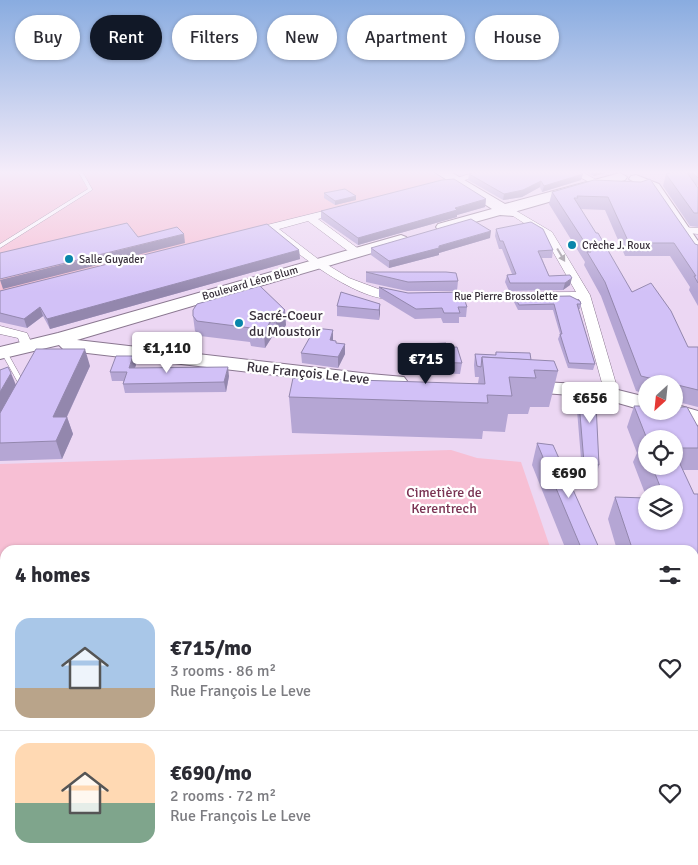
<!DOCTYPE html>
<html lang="en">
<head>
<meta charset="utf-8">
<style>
	:root { --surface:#fff; --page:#f2f2f3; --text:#2b2b33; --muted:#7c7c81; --line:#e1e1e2; --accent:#111827 }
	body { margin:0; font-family:Signika,sans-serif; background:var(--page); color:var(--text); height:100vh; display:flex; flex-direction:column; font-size:19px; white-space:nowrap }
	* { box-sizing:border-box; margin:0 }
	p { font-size:16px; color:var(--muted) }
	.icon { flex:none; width:28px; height:28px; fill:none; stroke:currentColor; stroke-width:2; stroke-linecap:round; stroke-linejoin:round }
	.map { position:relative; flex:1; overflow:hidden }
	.details { position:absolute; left:0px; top:545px; width:699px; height:320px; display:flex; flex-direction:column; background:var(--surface); border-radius:15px 15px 0 0; box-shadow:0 1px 4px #0004 }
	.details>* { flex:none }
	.banner { position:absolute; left:15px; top:15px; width:669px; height:45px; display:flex; gap:10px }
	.needle { width:32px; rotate:207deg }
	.fabs { position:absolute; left:638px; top:375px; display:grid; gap:10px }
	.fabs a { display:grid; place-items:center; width:45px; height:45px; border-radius:50%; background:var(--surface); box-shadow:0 1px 4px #0004; font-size:25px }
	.price { position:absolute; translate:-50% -42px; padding:0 11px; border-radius:5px; background:#fff; color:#222; font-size:16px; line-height:32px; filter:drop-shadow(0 1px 2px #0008) }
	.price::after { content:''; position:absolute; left:50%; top:30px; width:15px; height:11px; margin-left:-8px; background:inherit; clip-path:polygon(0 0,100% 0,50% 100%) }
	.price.current { background:var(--accent); color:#fff }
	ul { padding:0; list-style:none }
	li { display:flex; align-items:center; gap:15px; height:125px; padding:0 15px }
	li+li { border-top:1px solid var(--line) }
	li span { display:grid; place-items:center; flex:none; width:140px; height:100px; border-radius:15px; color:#555 }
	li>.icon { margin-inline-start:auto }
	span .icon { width:60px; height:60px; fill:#fffc; stroke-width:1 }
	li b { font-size:21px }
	h2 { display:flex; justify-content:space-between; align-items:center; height:60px; padding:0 15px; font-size:21px }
	.tag { padding:0 18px; border-radius:22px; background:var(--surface); box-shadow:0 1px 4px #0004; font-size:18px; line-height:45px }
	.tag.current { background:var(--accent); color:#fff }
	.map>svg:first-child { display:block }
	.green { fill:#f7bfd4 }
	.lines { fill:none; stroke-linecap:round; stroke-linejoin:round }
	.lane-casing { stroke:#8a7790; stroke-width:1 }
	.street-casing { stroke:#8a7790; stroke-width:1 }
	.secondary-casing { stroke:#8a7790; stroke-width:2 }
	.lane { fill:#fff; fill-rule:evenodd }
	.street { fill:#fff; fill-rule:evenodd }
	.secondary { fill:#fff; fill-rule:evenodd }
	.wall { fill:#b5a6d4; fill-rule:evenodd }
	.shaded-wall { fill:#9387ad }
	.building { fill:#d2c1f7; stroke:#9387ad }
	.oneway { fill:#9c989e }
	.poi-dot { fill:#0986aa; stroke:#fff; stroke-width:2 }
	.labels { text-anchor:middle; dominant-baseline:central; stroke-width:4.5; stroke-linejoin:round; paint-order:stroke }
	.far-poi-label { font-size:11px; fill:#39313c; stroke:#fff; text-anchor:start }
	.far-street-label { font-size:11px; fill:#39313c; stroke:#fff }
	.poi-label { font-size:14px; fill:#39313c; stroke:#fff; text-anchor:start }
	.street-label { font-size:14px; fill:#39313c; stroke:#fff }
	.park-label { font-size:14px; fill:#793252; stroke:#fff }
</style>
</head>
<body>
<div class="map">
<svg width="698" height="865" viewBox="0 0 698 865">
	<rect width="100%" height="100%" fill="#ecd7f3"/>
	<g class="green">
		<polygon points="0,171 427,171 444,180 0,293"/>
		<polygon points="451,450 477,458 521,462 551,550 5,550 5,857 0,858 0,464"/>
	</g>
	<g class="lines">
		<defs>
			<g id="lane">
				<polygon points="78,171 82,171 92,189 92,190 0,248 0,244 88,189"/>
				<polygon points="4,350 7,352 27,388 26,389 24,390 21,388 1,352"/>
				<polygon points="676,860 688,860 689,865 677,865"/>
			</g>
			<g id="street">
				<polygon points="479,171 494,171 442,187 438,184"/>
				<polygon points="568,171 580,171 602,183 595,185"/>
				<path d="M340 207 343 208V212L318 219 360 250V254H352L308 221 279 229 318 259 349 278 381 290 402 294V298C364 308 298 254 270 231L251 236 246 233 267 225Z"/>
				<polygon points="513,209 552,232 590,295 619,394 617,397 612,398 605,394 579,299 443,299 437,296 443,293 576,292 544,236 510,214 508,212"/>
				<polygon points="682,227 698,228 698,234 678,232 678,228"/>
				<polygon points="0,326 27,333 33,346 32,349 22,349 18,338 0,334"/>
			</g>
			<g id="secondary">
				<polygon points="433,171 449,171 505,204 620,173 627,177 625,180 514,212 513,216 500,215 443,231 438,230 436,227 438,224 492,209"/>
				<polygon points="636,175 659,184 698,241 698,258 692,256 649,190 629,179 631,176"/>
				<polygon points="401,235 406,237 409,240 406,243 77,340 370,374 404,377 407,381 404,385 370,386 70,351 63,349 59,345 0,359 0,347 58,333"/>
				<polygon points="524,381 598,385 646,397 646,411 597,397 517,391 514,387 517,383"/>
				<polygon points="674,404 698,411 698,425 666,416 663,411 674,411"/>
			</g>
		</defs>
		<use href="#lane" class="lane-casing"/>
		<use href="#street" class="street-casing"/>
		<use href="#secondary" class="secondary-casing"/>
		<use href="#lane" class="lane"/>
		<use href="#street" class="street"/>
		<use href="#secondary" class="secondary"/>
	</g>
	<g class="wall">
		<polygon points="584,171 612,171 594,176"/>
		<polygon points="677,171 698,171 698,186 695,184 698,188 698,227 690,226 663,186 666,174"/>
		<polygon points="469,174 581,180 542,192 540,187 522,197 503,200 468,180"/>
		<polygon points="594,180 695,244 698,245 698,306 689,290 690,287 670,256 625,256 605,210 580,209 632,292 688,347 698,347 698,407 674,401 674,384 646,384 646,394 636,391 601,296 584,265 585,262 549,204 552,192"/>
		<polygon points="324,193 356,196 356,200 335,205 324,198"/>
		<polygon points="486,199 485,207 457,215 457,217 358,245 321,219 321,211"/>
		<polygon points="496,229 553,250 552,258 542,258 549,276 570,285 563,290 509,291 505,282 507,275 512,274 502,249 499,249 495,236"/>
		<polygon points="490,238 439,253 439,255 389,268 371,255 371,248"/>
		<polygon points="299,250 300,259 50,329 43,316 27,328 0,322 0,291"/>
		<polygon points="366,272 458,281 457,291 407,291 366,282"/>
		<polygon points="379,287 467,307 466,317 459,317 459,323 443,323 441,318 415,319 379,297"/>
		<polygon points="515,297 581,304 580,309 578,309 595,364 593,370 568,368 558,339 560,334 553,310 518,310 514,302"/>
		<polygon points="380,304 379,320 337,316 337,306"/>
		<polygon points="193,310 286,325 278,338 272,337 265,348 251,346 250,342 200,336 195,331 193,316"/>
		<polygon points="333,340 336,343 345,344 345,354 338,368 302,363 301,353"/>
		<polygon points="426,344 447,348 462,363 460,374 429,373 425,355"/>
		<polygon points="496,352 531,360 558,371 549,407 530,407 528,414 508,414 505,432 483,431 482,439 292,433 289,397 478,383 479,377 475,377 474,365 475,354 495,355"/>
		<polygon points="136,365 135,368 229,376 226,392 125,393 123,384 123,381 112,381 110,372"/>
		<polygon points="90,366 67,417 73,434 62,459 0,461 0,370 16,385"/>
		<polygon points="578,390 608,406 606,413 596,412 599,465 597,473 582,471 576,398"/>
		<path d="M634 406 698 427V470H682L694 494H698V814L694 800V550H617L608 519 615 497 646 521 674 494H646V496L633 462 637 453 627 427ZM646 439H674V466H646Z"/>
		<polygon points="537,443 600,550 566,550 532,465"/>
	</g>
	<g class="shaded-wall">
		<polygon points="595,171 612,171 594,176"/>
		<polygon points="583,174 581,180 542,192 544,186"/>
		<polygon points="541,181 540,187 522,197 503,200 504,194"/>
		<polygon points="356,196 356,200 335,205 335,201"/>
		<polygon points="486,199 485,207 457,215 457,217 358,245 358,238"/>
		<polygon points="491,231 490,238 439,253 439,255 389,268 389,261"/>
		<polygon points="184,234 185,243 3,289 0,280"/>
		<polygon points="299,250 300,259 50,329 47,319"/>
		<polygon points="572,278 570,285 563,290 565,283"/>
		<polygon points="380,304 380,314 379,320 379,310"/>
		<polygon points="40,307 43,316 27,328 24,319"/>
		<polygon points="285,310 286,325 278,338 276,323"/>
		<polygon points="270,322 272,337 265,348 264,332"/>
		<polygon points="333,330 333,341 330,340"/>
		<polygon points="345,344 345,354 338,368 338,357"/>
		<polygon points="85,349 90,366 62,427 67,417 73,434 62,459 56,441 53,417"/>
		<polygon points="133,356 136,365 131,377 129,368"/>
		<polygon points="228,367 229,376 226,392 224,382"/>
		<polygon points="11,373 18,390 0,422 0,392"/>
	</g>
	<g class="building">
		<polygon points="479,171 578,171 583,174 544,186 541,181 523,190 504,194 469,174"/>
		<polygon points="677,171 686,171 698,188 698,213 694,213 666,174"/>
		<polygon points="694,171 698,171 698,178 691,172"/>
		<polygon points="454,179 486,199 455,208 457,210 358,238 321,211 442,180"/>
		<polygon points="650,179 695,244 698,245 698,283 694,276 696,276 674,243 629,243 608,197 577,196 578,198 574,198 596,233 598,233 632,292 651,283 671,311 688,347 698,347 698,390 641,376 605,282 587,252 591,252 552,192 594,180 641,182"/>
		<polygon points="345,189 356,196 335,201 324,193"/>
		<polygon points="471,219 491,231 439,246 439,248 389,261 371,248"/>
		<polygon points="531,222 543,229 553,250 538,251 549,276 570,275 572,278 565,283 510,283 507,275 516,274 503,241 500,241 496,229"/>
		<polygon points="127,223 138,237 177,227 184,234 0,279 0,253"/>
		<polygon points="267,224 299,250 47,319 40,307 24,319 0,313 0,291"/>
		<polygon points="366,272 446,272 456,273 458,281 408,282"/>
		<polygon points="260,286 285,310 276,323 270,322 264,332 249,330 251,328 197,321 193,316 193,310 197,304"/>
		<polygon points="379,287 408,293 462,292 467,307 458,307 460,313 444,313 442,308 416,309"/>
		<polygon points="341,292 380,304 379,310 337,306"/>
		<polygon points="570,296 580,301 581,304 577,304 595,364 569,363 560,334 562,334 554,304 519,305 515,297"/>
		<polygon points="315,328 333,330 330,340 336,341 336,343 345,344 338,357 301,353"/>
		<polygon points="446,343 447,348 457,347 462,363 430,362 426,344"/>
		<polygon points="36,349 85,349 53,417 67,417 56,441 0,443 0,413"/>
		<polygon points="496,352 530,353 531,360 482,357 481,367 477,366 475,354 496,355"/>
		<polygon points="116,356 133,356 129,368 228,367 224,382 123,384 127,372 110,372"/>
		<polygon points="482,357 554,361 558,371 534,370 536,378 509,377 512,396 487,395 488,403 289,397 293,378 485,384"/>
		<polygon points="8,367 11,373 0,392 0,370"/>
		<polygon points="578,390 608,394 608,406 596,404 599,465 584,463"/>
		<polygon points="634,406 646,406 646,411 674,411 674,407 687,407 698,427 698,448 674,448 674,439 647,439"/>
		<polygon points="641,441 646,441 646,453"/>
		<polygon points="537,443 553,445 600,550 582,550"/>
		<polygon points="674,451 694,494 698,494 698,750 694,738 694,550 643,550 642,548 632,548 615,497 646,498 646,521 674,521 674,494 663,494 652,466 674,466"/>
		<polygon points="318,860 328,860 335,863 334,865 316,865"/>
	</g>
	<defs><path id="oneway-solid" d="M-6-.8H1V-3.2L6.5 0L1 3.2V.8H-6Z" transform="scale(1.25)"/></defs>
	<use class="oneway" href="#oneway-solid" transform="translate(561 255) rotate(59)"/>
	<linearGradient id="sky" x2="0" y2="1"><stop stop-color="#89ace0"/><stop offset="0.59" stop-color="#f6edfa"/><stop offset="1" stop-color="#f6edfa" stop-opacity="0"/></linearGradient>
	<rect width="698" height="292" fill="url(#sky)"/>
	<g class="poi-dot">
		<circle cx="572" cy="245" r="5"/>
		<circle cx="69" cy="259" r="5"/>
		<circle cx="239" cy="323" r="5"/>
	</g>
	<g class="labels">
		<g class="far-poi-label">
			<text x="582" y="245">Crèche J. Roux</text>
			<text x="79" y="259">Salle Guyader</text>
		</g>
		<g class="far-street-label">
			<text transform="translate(250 283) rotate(-16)">Boulevard Léon Blum</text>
			<text x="506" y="296">Rue Pierre Brossolette</text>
		</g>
		<g class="poi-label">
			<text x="249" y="315">Sacré-Coeur<tspan x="249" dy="16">du Moustoir</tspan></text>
		</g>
		<g class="street-label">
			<text transform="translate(308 373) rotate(6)">Rue François Le Leve</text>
		</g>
		<g class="park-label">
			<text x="444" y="492">Cimetière de<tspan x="444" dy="16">Kerentrech</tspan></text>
		</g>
	</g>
</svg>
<div class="fabs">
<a><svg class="needle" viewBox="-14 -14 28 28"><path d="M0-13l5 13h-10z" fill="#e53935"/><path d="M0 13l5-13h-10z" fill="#7c7c81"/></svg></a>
<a><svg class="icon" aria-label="locate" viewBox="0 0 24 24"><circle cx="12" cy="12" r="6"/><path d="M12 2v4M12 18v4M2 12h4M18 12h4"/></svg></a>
<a><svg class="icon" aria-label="layers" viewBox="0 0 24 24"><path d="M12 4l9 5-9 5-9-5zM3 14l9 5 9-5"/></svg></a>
</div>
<b class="price" style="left:167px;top:374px">€1,110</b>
<b class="price current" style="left:426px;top:385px">€715</b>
<b class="price" style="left:590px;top:424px">€656</b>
<b class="price" style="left:569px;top:499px">€690</b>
<div class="banner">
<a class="tag">Buy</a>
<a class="tag current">Rent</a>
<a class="tag">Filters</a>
<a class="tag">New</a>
<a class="tag">Apartment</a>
<a class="tag">House</a>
</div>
<section class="details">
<h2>4 homes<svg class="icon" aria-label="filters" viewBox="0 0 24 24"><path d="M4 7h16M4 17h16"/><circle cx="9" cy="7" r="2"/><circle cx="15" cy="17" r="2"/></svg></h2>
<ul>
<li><span style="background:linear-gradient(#a9c7e8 70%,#b9a48a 0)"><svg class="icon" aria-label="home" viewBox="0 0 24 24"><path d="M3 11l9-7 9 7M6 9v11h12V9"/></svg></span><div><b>€715/mo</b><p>3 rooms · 86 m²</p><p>Rue François Le Leve</p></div><svg class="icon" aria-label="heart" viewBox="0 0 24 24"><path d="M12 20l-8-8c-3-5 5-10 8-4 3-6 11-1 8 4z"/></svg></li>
<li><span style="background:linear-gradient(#ffd9b3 60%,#7fa58c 0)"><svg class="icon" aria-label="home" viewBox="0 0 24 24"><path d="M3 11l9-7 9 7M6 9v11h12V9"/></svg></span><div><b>€690/mo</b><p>2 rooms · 72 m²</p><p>Rue François Le Leve</p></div><svg class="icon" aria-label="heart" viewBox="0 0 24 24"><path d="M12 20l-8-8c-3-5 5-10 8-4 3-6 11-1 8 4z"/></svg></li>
</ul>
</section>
</div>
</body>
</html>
